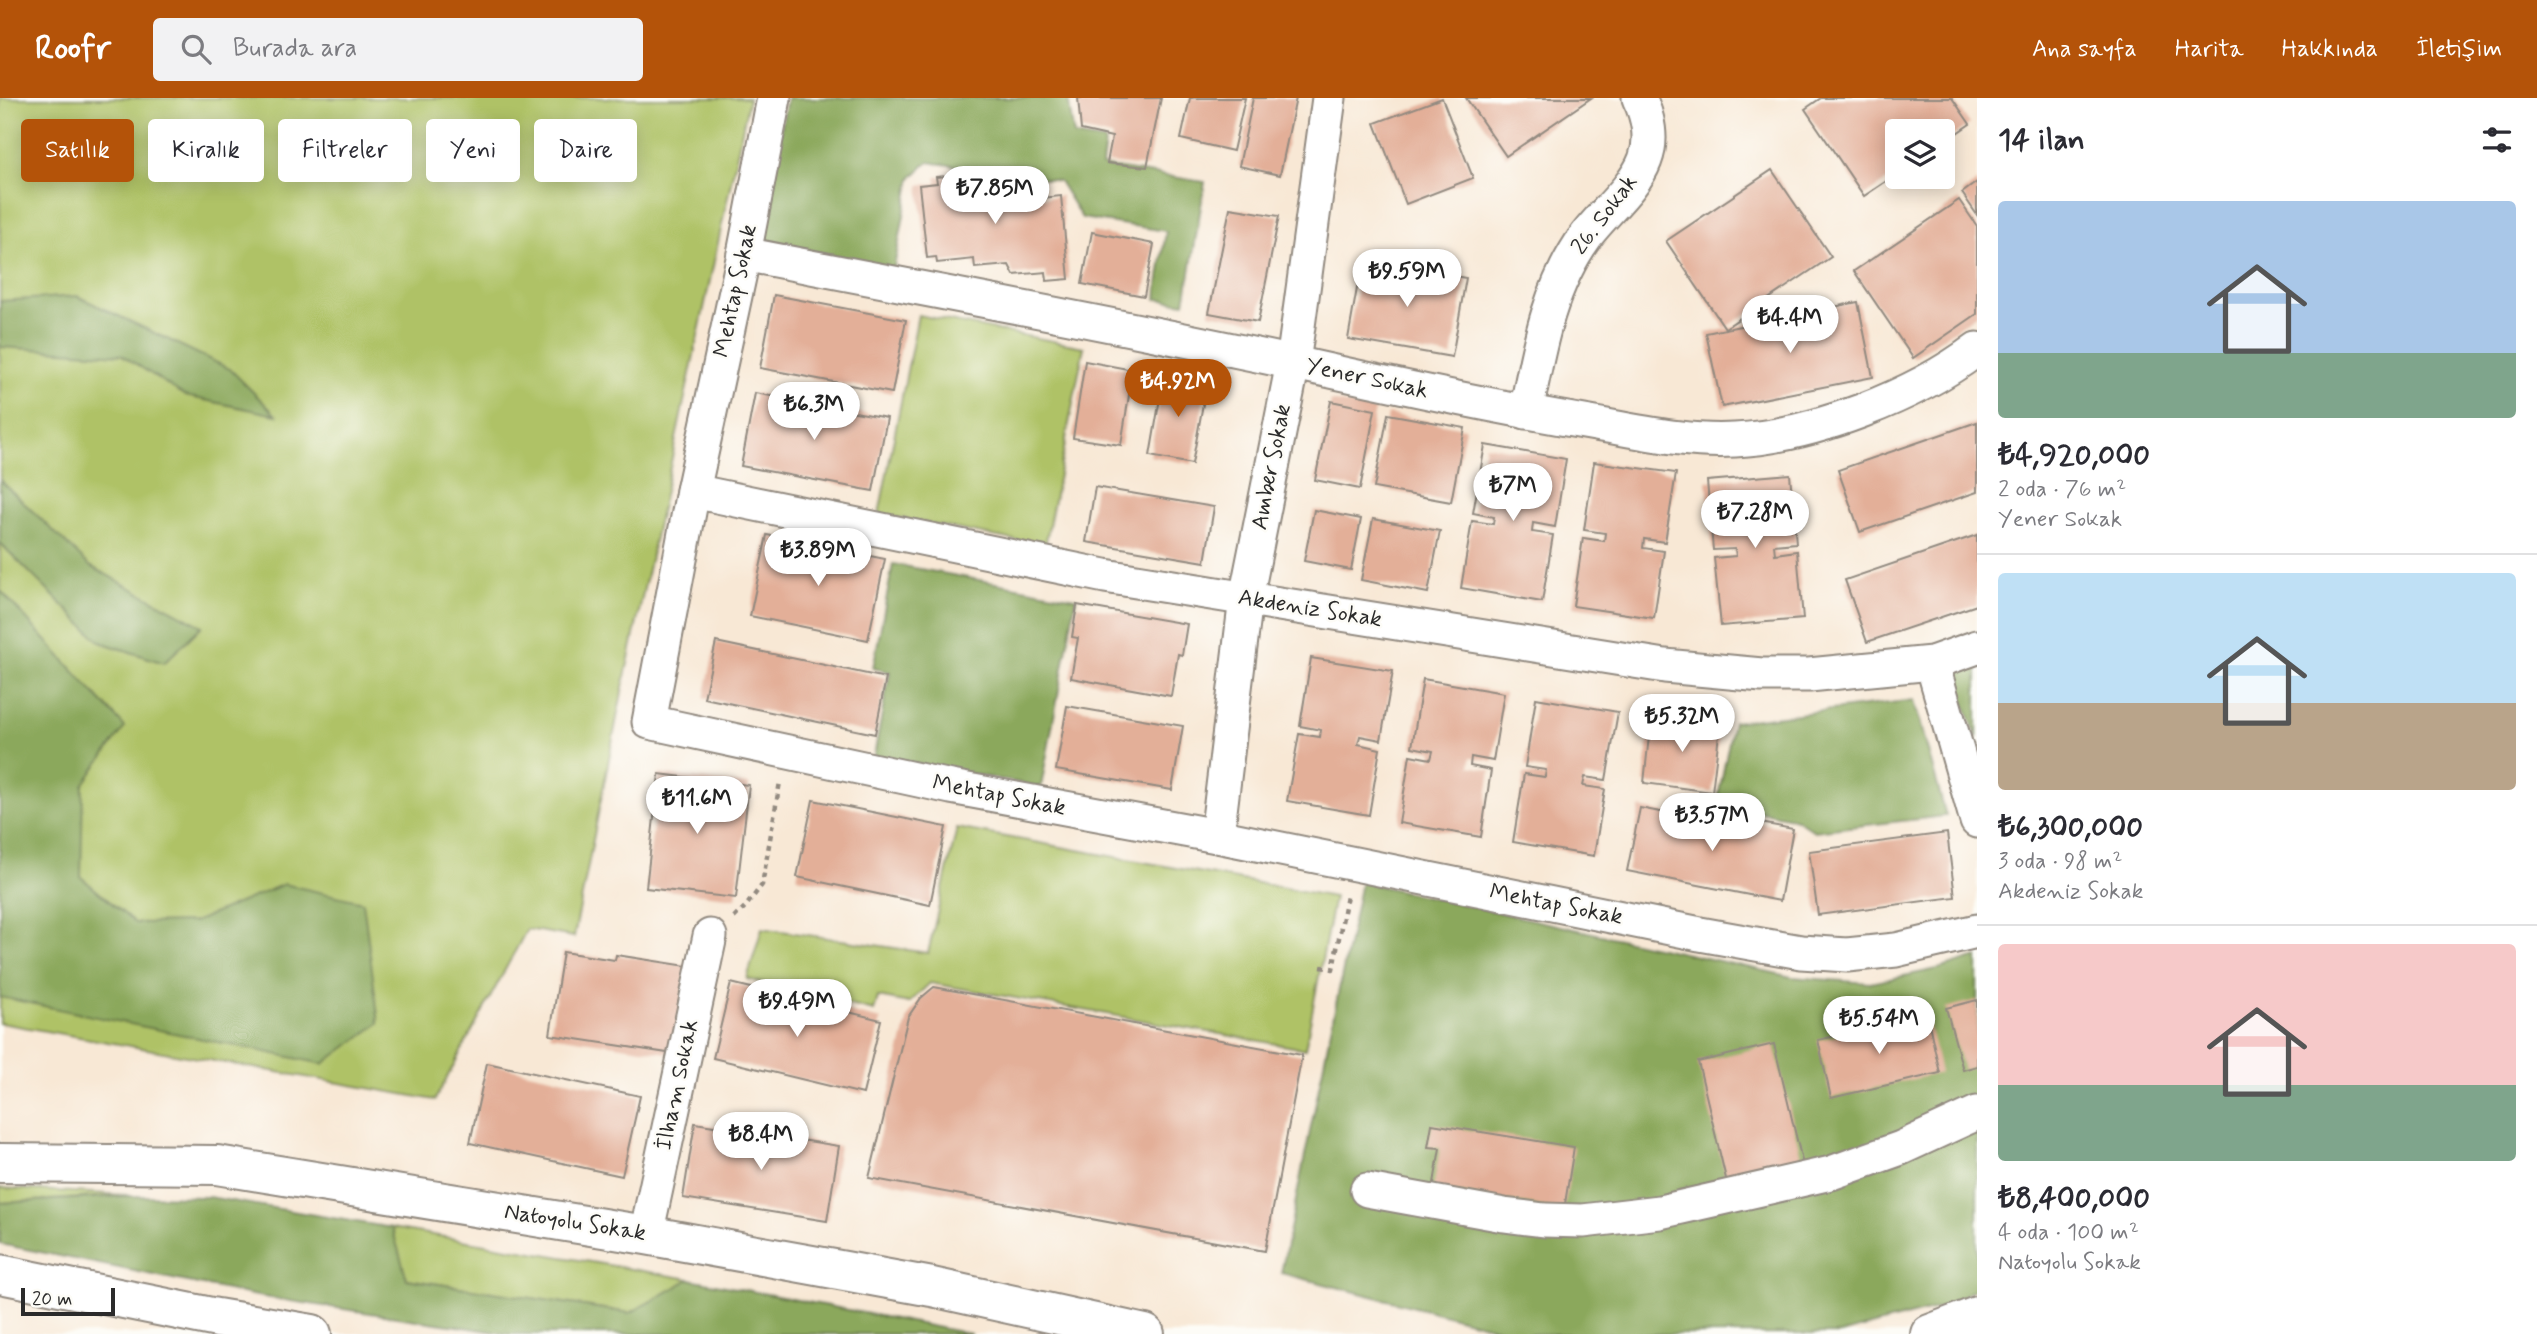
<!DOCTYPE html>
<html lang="tr">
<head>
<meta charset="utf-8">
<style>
	:root { --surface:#fff; --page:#f2f2f3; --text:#2b2b33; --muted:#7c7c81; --line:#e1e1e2; --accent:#b45309 }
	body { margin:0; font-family:Mynerve,sans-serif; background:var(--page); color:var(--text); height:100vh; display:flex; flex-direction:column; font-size:26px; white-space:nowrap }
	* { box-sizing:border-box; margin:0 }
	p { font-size:23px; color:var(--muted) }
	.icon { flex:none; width:38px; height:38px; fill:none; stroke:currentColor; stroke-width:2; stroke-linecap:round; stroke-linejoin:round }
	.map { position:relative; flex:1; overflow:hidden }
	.sheet { display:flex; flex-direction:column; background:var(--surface); width:560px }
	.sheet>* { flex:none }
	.hud { position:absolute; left:21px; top:21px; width:665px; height:63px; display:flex; gap:14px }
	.fabs { position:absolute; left:1885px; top:21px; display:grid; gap:14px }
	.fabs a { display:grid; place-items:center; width:70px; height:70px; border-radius:7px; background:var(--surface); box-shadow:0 4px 18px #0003; font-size:35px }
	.scale { position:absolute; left:21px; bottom:18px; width:94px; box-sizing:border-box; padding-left:7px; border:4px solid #2b2b2b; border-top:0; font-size:19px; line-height:24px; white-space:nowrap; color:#2b2b2b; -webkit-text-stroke:5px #fdfcf7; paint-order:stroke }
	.price { position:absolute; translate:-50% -60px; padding:0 16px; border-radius:24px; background:#fff; color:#222; font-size:23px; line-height:46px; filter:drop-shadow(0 2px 4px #0008) }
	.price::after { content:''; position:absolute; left:50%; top:42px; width:21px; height:16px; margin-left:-10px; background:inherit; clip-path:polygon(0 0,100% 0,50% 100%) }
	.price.selected { background:var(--accent); color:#fff }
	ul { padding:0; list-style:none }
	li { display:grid; align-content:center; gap:14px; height:371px; padding:0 21px }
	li+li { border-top:2px solid var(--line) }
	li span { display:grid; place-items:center; height:217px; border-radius:7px; color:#555 }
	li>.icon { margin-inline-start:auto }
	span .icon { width:126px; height:126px; fill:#fffc; stroke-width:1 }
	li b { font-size:30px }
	h2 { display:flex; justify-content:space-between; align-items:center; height:84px; padding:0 21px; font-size:30px }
	.tag { padding:0 24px; border-radius:7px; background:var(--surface); box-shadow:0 4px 18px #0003; font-size:24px; line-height:63px }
	.tag.selected { background:var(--accent); color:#fff }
	header { display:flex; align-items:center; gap:42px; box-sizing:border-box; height:98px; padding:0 35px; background:var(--accent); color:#fff }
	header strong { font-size:33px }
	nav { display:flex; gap:38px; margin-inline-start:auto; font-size:24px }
	.search { width:490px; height:63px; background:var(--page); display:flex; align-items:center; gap:18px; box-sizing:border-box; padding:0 24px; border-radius:7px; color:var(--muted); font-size:26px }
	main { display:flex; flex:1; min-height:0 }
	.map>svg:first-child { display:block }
	.green { fill:#afc266; stroke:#6d7648; stroke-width:2 }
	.forest { fill:#8ba85b; stroke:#5b6a43; stroke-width:2 }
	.building { fill:#e3af98 }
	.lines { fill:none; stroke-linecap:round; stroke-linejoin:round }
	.street-casing { stroke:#928a80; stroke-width:37 }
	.secondary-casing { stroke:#928a80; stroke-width:42 }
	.highway-casing { stroke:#928a80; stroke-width:42 }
	.path { stroke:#928a80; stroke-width:4.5; stroke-dasharray:5 5; stroke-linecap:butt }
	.street { stroke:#fff; stroke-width:33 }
	.secondary { stroke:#fff; stroke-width:38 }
	.highway { stroke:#fff; stroke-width:38 }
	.labels { text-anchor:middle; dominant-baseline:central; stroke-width:5; stroke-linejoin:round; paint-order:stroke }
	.street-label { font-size:23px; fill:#2b2b2b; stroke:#fdfcf7 }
</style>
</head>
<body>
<header>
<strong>Roofr</strong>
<div class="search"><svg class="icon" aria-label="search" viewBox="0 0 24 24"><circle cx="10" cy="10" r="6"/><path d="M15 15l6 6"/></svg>Burada ara</div>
<nav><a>Ana sayfa</a><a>Harita</a><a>Hakkında</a><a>İletişim</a></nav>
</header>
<main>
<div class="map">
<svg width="1977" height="1236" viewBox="0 0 1977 1236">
	<rect width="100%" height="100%" fill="#fdfcf7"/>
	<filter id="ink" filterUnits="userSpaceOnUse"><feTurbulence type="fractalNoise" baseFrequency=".0143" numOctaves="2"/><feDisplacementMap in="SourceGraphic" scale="14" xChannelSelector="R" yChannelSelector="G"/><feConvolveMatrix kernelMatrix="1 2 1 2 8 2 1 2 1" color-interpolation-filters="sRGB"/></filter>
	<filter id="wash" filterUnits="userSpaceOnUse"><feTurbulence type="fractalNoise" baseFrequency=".00686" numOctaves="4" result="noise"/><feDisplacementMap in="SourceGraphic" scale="28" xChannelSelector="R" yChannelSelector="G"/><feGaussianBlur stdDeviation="1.57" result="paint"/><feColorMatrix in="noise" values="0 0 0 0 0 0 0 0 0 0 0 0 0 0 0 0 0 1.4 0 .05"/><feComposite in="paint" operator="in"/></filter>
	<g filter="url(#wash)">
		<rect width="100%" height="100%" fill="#f8e8d5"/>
		<g class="green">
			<polygon points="0,0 749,0 624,584 574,839 527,831 435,1002 0,925"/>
			<polygon points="918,217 1084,249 1045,448 879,416"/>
			<polygon points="957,730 1334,799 1305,951 930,885 909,905 878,899 874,913 747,881 762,830 928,855"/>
			<polygon points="0,1090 128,1097 0,1105"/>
			<polygon points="392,1130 690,1181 630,1215 406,1181"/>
		</g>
		<g class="forest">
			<polygon points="787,0 1068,0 1074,38 1105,43 1102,68 1205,84 1185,205 1156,201 1166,133 1082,120 1059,83 928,64 911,80 894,170 760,144"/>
			<polygon points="77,198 230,271 276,317 185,298 122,257 0,249 0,203"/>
			<polygon points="0,382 90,468 202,528 164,565 100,544 0,445"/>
			<polygon points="893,466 1076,500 1041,689 874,658 890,574 873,570"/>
			<polygon points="0,492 125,629 83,687 81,779 135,825 194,824 284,786 363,804 379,925 323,966 0,899"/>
			<polygon points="1977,567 1977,640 1954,576"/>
			<polygon points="1914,602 1946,718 1814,733 1797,721 1717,705 1733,624"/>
			<polygon points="1361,784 1792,879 1870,885 1942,870 1977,859 1977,1190 1943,1209 1840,1236 1521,1236 1281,1175"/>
			<polygon points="128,1098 209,1099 392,1130 407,1181 630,1215 690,1181 971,1236 509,1236 257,1198 0,1146 0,1105"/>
		</g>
		<g id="blocks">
			<g class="building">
				<polygon points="1078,0 1161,0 1147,69 1107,65 1112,39 1081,32"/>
				<polygon points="1190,0 1245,0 1233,53 1181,41"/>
				<polygon points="1253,0 1296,0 1280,77 1239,68"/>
				<polygon points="1442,0 1473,80 1406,106 1375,25"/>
				<polygon points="1466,0 1591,0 1506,58"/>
				<polygon points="1821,0 1952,0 1970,26 1942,45 1942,33 1897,33 1897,76 1864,98 1805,11"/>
				<polygon points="1772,72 1831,159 1725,230 1666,143"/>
				<polygon points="969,76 970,82 985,81 987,92 1041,87 1042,100 1061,98 1069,181 1047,183 1046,174 1014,177 1009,167 975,170 974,161 937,165 936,159 927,160 919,87 937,85 936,79"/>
				<polygon points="1977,84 1977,117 1962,95"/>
				<polygon points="1959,102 1977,128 1977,216 1913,260 1854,173"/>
				<polygon points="1230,110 1279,118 1258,224 1209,215"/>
				<polygon points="1092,134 1154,146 1144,198 1082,186"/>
				<polygon points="1362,162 1466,180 1452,259 1348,241"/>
				<polygon points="774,197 906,222 892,295 760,270"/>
				<polygon points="1858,204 1873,279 1722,309 1706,235"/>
				<polygon points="1085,263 1133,272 1121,347 1073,340"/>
				<polygon points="1164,277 1207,284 1192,366 1150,358"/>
				<polygon points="755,295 887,320 873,393 741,368"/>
				<polygon points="1331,303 1375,312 1360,391 1315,382"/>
				<polygon points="1388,316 1465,330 1451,404 1374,390"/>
				<polygon points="1977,324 1977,394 1860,434 1838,372"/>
				<polygon points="1485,347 1566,361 1555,429 1533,425 1532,434 1553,437 1542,504 1461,490 1472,423 1493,426 1494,419 1473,415"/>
				<polygon points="1594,364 1676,375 1665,444 1644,441 1643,450 1664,453 1654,520 1573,508 1583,440 1604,443 1605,435 1584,432"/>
				<polygon points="1790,376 1796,445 1774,447 1775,456 1797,453 1803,521 1721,528 1714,460 1736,458 1735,451 1713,452 1707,383"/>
				<polygon points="1095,389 1214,409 1205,464 1086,444"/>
				<polygon points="1314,412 1361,421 1351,472 1304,463"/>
				<polygon points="1373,421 1440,433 1428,495 1361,482"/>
				<polygon points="767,437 885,461 868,542 750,518"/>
				<polygon points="1977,437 1977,507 1867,544 1845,482"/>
				<polygon points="1077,507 1187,526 1182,557 1178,556 1171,598 1071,580 1078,540 1072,539"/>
				<polygon points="716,544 886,580 875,636 704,600"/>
				<polygon points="1311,560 1393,573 1381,642 1360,638 1358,646 1380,651 1369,717 1287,703 1299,636 1320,639 1321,632 1300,628"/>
				<polygon points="1423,581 1504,595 1493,663 1471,659 1470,668 1491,672 1481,739 1399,725 1410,657 1431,661 1433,653 1412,649"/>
				<polygon points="1536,600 1618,614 1606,682 1585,679 1583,688 1605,691 1594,758 1513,744 1524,676 1545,679 1546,672 1525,669"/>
				<polygon points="1067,608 1183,628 1172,692 1056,672"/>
				<polygon points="1651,619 1720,628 1712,694 1644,685"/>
				<polygon points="659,676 749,687 736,800 646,790"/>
				<polygon points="813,702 946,729 930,807 797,779"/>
				<polygon points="1640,710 1715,725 1716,717 1793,731 1780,803 1627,773"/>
				<polygon points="1947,735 1955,799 1818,817 1809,753"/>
				<polygon points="563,854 615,862 616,857 687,868 674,956 550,937"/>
				<polygon points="731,885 881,922 863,996 713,960"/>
				<polygon points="934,889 1302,957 1265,1153 869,1080 908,919 921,900"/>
				<polygon points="1977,902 1977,968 1963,972 1946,910"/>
				<polygon points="1927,917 1940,975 1831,1000 1818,942"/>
				<polygon points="1774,946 1803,1067 1727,1085 1698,964"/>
				<polygon points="487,965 640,998 622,1078 470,1045"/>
				<polygon points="695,1025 839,1048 827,1123 683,1100"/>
				<polygon points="1432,1026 1574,1049 1564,1112 1433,1091 1440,1050 1428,1049"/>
			</g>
		</g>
	</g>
	<g filter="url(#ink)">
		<use href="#blocks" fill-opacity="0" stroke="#928a80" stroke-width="2"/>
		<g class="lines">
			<defs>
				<g id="street">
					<polyline points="774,0 744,156 693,393 649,624 951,689 1217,738 1700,836 1801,854 1847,857 1896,852 1977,833"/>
					<path d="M744 156C932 193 1121 227 1308 268 1402 289 1495 309 1590 325 1638 333 1686 345 1735 342 1813 338 1915 298 1977 251"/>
					<path d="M1526 314C1538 253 1548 190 1586 138 1603 115 1635 89 1645 62 1653 42 1648 18 1639 0"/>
					<polyline points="693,393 1105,478 1665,568 1762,577 1809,577 1932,565 1977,549"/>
					<polyline points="1932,565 1977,723"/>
					<polyline points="1217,738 1246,500 1293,265 1329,0"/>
					<polyline points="1367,1092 1504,1117 1544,1122 1583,1123 1660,1114 1831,1075 1901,1050 1977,1015"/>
					<polyline points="646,1137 710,838"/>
				</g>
				<g id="secondary">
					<polyline points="0,1065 217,1067 646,1137 834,1171 932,1189 1145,1236"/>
					<polyline points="1930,1236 1977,1218"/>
				</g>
				<polyline id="highway" points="0,1176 217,1220 312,1236"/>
			</defs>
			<use href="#street" class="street-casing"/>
			<use href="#secondary" class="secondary-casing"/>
			<use href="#highway" class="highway-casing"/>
			<g class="path">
				<polyline points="734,820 746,808 762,787 780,684"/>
				<polyline points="1321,869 1333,871 1347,798"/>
			</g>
			<use href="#street" class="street"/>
			<use href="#secondary" class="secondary"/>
			<use href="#highway" class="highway"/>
		</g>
	</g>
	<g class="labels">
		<g class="street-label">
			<text transform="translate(1605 117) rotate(-53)">26. Sokak</text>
			<text transform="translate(736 193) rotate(-78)">Mehtap Sokak</text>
			<text transform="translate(1367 281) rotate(12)">Yener Sokak</text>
			<text transform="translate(1272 369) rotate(-79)">Amber Sokak</text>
			<text transform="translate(1310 511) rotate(9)">Akdeniz Sokak</text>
			<text transform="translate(999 698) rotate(11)">Mehtap Sokak</text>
			<text transform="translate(1556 807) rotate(11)">Mehtap Sokak</text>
			<text transform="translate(678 987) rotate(-78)">İlham Sokak</text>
			<text transform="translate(575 1125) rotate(9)">Natoyolu Sokak</text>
		</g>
	</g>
</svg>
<div class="fabs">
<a><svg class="icon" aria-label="layers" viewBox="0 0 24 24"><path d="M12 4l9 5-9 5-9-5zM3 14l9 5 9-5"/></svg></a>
</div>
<div class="scale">20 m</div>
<b class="price" style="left:995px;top:128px">₺7.85M</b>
<b class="price" style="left:1407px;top:211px">₺9.59M</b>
<b class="price" style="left:1790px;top:257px">₺4.4M</b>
<b class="price selected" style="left:1178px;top:321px">₺4.92M</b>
<b class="price" style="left:814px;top:344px">₺6.3M</b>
<b class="price" style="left:1513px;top:425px">₺7M</b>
<b class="price" style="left:1755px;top:452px">₺7.28M</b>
<b class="price" style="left:818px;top:490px">₺3.89M</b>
<b class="price" style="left:1682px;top:656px">₺5.32M</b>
<b class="price" style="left:697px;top:738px">₺11.6M</b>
<b class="price" style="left:1712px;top:755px">₺3.57M</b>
<b class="price" style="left:797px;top:941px">₺9.49M</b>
<b class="price" style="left:1879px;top:958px">₺5.54M</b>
<b class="price" style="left:761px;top:1074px">₺8.4M</b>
<div class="hud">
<a class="tag selected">Satılık</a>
<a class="tag">Kiralık</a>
<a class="tag">Filtreler</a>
<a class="tag">Yeni</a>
<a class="tag">Daire</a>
</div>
</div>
<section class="sheet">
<h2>14 ilan<svg class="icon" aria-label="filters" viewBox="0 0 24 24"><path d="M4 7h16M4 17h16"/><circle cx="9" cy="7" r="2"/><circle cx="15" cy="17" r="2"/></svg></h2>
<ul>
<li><span style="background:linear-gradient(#a9c7e8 70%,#7fa58c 0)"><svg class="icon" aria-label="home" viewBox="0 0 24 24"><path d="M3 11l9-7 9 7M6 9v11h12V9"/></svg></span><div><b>₺4,920,000</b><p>2 oda · 76 m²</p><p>Yener Sokak</p></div></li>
<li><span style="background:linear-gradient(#bfe0f5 60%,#b9a48a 0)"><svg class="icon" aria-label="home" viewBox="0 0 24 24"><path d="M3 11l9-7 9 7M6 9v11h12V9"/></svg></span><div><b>₺6,300,000</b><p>3 oda · 98 m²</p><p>Akdeniz Sokak</p></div></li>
<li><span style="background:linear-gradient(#f6c9c9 65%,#7fa58c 0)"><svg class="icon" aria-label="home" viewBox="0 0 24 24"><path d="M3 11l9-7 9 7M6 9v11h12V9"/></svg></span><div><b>₺8,400,000</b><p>4 oda · 100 m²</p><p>Natoyolu Sokak</p></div></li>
</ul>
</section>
</main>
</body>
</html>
